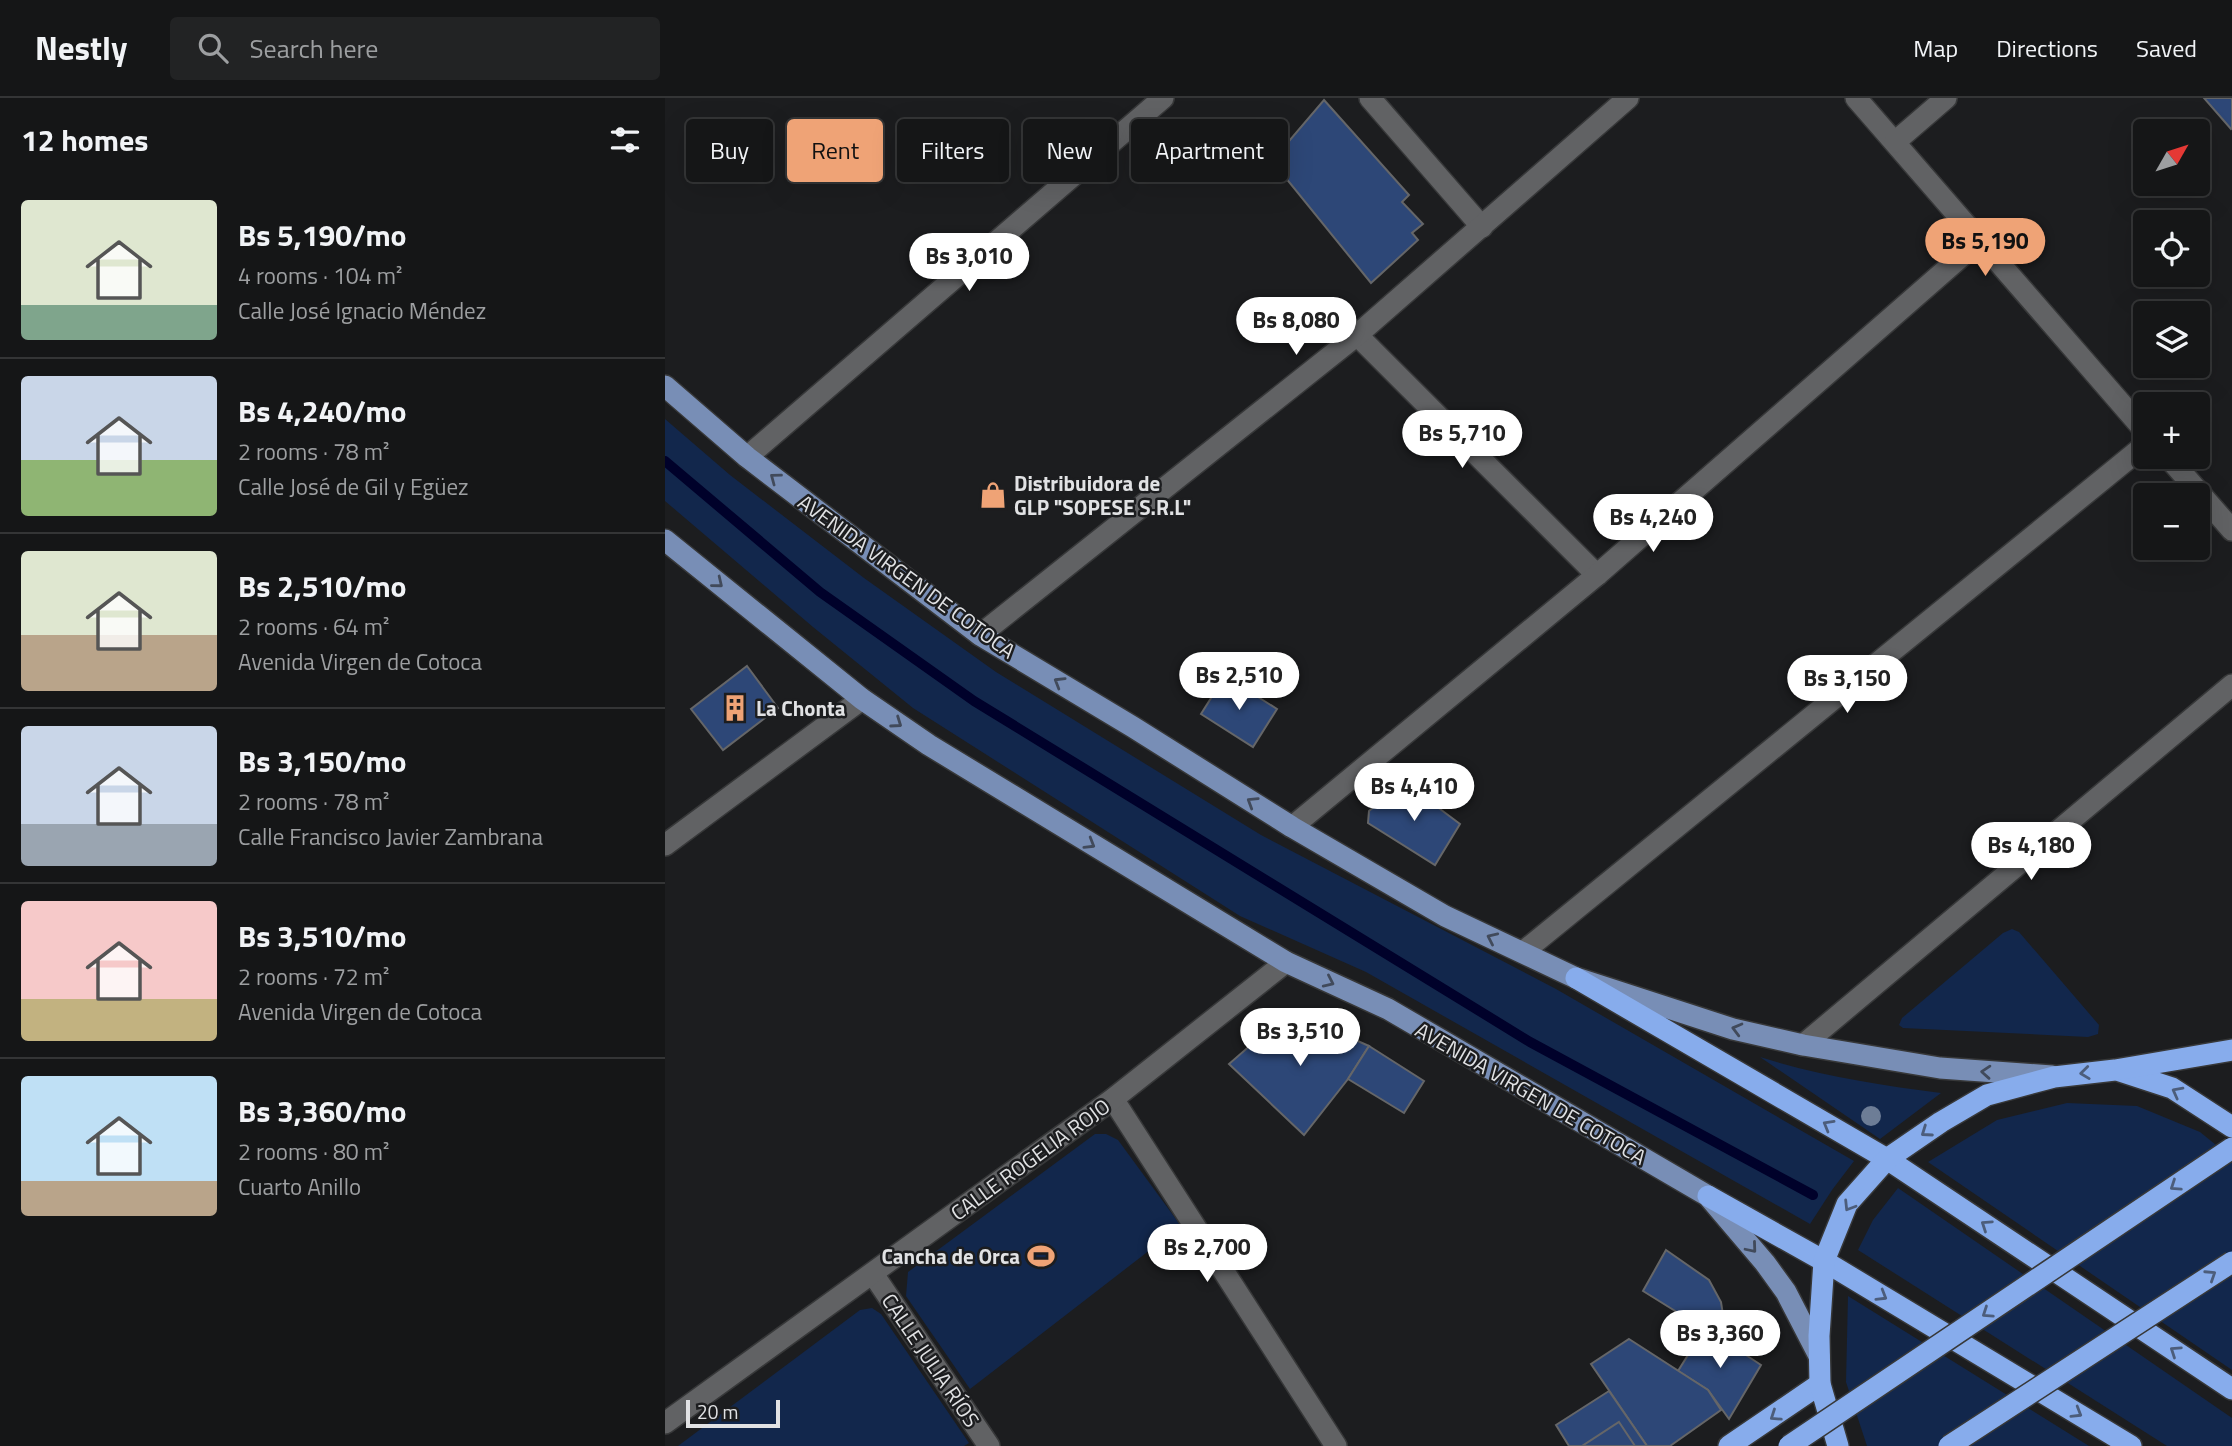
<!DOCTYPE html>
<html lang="en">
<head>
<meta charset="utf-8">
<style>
	:root { --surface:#151617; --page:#222324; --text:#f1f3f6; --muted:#9d9fa1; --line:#343536; --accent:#efa376 }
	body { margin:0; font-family:"Titillium Web",sans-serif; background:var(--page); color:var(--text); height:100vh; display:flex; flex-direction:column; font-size:26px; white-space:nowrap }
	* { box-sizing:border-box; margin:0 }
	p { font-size:23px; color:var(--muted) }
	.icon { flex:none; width:38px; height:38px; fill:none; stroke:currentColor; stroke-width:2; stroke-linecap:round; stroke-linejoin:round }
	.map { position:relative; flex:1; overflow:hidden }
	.details { display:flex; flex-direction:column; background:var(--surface); width:665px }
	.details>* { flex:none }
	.banner { position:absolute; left:21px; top:21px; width:665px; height:63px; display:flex; gap:14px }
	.needle { width:46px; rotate:51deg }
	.controls { position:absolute; left:1468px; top:21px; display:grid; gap:14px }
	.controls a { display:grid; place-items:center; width:77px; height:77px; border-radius:7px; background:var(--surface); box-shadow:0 7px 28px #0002,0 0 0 2px var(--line); font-size:35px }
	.scale { position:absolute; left:21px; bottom:18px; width:94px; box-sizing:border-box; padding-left:7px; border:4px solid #e1e2e4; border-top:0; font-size:19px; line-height:24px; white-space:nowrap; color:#e1e2e4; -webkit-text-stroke:5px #1c1d1f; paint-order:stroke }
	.price { position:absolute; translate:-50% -60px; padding:0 16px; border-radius:24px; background:#fff; color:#222; font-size:23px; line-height:46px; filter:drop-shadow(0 2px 4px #0008) }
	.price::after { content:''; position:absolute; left:50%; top:42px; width:21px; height:16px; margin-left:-10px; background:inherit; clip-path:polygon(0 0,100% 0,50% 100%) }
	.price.current { background:var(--accent); color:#111 }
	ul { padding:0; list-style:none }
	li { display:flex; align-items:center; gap:21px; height:175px; padding:0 21px }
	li+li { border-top:2px solid var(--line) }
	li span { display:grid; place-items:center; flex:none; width:196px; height:140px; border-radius:7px; color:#555 }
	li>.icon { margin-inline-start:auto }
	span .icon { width:84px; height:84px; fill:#fffc; stroke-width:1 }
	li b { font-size:30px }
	h2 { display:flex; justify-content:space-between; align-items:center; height:84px; padding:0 21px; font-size:30px }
	.pill { padding:0 24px; border-radius:7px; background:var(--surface); box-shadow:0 7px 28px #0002,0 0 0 2px var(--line); font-size:24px; line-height:63px }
	.pill.current { background:var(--accent); color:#111 }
	header { display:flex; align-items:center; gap:42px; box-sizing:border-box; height:98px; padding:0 35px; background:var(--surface); border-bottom:2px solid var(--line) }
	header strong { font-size:33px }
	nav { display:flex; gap:38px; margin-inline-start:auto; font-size:24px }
	.search { width:490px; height:63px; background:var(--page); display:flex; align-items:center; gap:18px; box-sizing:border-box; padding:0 24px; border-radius:7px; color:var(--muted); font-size:26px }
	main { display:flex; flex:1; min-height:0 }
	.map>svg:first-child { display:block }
	.green { fill:#12274c }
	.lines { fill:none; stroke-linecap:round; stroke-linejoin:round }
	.stream { stroke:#00012a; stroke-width:10 }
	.building { fill:#2d4777; stroke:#656668; stroke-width:2 }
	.minor-casing { stroke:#373839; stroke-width:24 }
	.major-casing { stroke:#373839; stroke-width:24 }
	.highway-casing { stroke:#373839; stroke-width:24 }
	.minor { stroke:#616264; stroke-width:21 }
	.major { stroke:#788eb6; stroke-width:21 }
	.highway { stroke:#87acec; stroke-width:21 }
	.highway-bridge-casing { stroke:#373839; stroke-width:24; stroke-linecap:butt }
	.highway-bridge { stroke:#87acec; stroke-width:21 }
	.tree { fill:#6d7d96 }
	.oneway { stroke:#414a5b }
	.oneway2 { stroke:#4c5d7b }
	.labels { text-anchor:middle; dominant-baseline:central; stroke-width:5; stroke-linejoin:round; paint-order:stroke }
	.poi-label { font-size:21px; font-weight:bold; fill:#e1e2e4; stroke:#1c1d1f; text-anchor:start }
	.street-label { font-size:21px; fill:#e1e2e4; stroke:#1c1d1f }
</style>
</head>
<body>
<header>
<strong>Nestly</strong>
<div class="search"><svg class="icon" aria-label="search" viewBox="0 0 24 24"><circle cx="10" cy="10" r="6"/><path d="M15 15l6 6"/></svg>Search here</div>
<nav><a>Map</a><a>Directions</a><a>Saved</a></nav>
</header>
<main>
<section class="details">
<h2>12 homes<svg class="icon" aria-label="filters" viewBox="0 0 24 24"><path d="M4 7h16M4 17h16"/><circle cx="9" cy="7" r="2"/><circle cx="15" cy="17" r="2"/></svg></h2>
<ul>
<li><span style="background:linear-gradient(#dfe7d0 75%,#7fa58c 0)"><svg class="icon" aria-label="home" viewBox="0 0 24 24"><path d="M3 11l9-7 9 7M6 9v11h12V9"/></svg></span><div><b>Bs 5,190/mo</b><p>4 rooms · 104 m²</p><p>Calle José Ignacio Méndez</p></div></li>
<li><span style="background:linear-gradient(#c9d6e8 60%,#8fb573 0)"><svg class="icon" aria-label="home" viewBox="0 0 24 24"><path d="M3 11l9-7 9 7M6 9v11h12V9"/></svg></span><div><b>Bs 4,240/mo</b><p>2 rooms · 78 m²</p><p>Calle José de Gil y Egüez</p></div></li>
<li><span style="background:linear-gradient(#dfe7d0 60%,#b9a48a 0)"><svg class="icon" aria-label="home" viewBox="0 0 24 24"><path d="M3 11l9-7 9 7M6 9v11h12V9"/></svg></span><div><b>Bs 2,510/mo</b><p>2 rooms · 64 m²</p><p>Avenida Virgen de Cotoca</p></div></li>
<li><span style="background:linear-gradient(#c9d6e8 70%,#9aa5b1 0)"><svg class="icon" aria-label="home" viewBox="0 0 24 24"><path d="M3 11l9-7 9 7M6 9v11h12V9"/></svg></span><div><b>Bs 3,150/mo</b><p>2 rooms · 78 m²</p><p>Calle Francisco Javier Zambrana</p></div></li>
<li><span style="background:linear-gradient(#f6c9c9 70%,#c2b280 0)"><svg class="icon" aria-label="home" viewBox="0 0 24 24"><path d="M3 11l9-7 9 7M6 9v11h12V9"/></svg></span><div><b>Bs 3,510/mo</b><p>2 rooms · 72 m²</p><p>Avenida Virgen de Cotoca</p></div></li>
<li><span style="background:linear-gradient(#bfe0f5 75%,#b9a48a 0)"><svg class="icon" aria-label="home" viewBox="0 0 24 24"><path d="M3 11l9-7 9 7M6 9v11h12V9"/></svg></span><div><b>Bs 3,360/mo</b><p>2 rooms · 80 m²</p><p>Cuarto Anillo</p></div></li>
</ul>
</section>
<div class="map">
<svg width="1567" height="1348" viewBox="0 0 1567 1348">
	<rect width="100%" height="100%" fill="#1c1d1f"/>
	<g class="green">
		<polygon points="0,321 65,377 199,480 331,574 596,737 891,891 1189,1063 1167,1092 1145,1126 701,874 575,818 248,610 148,529 0,403"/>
		<polygon points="1347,831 1354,834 1434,927 1433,936 1423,939 1238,930 1234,927 1237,920 1338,835"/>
		<path d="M1095 959C1155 978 1215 987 1276 995L1215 1041Z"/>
		<polygon points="1402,1005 1472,1008 1535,1034 1567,1060 1567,1272 1263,1064 1332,1022"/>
		<polygon points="430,1036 441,1036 453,1042 516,1128 305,1291 241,1198 243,1174"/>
		<polygon points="1233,1090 1567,1320 1567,1348 1502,1348 1193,1152 1208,1122"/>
		<polygon points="1183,1198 1424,1348 1202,1348 1181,1284"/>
		<polygon points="207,1210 216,1216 304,1345 299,1348 13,1348 195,1212"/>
	</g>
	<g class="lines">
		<polyline class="stream" points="0,363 155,494 309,603 865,944 1148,1097"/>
	</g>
	<g class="building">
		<polygon points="1539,0 1567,0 1567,30 1566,31"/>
		<polygon points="659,2 744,97 737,104 758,126 747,135 753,142 706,185 607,63"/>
		<polygon points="82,568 113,610 58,652 26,611"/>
		<polygon points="560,578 612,611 588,649 536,616"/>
		<polygon points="739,684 795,726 770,767 703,725 704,713"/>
		<polygon points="641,920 704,948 683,981 639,1037 564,966 611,925"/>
		<polygon points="704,948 759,983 739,1015 683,981"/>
		<polygon points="1001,1152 1044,1182 1056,1204 1059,1223 1057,1242 978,1193"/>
		<polygon points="1040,1230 1096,1267 1064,1321 1043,1292 1013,1273"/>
		<polygon points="964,1241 1043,1292 1056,1312 1005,1348 982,1348 926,1266"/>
		<polygon points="944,1293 982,1348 904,1348 891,1327"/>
		<polygon points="954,1324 970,1348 917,1348"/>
	</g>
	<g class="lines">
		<defs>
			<g id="minor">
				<polyline points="705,0 817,129"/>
				<polyline points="1191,0 1480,333"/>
				<polyline points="1230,44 1281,0"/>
				<polyline points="692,237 932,477"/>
				<polyline points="82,359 498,0"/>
				<polyline points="1503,359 1567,432"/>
				<polyline points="315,537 692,237 963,0"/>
				<polyline points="627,729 932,477 1315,142"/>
				<polyline points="0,747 197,601"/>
				<polyline points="858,854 1480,347"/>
				<polyline points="1138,947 1567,587"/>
				<polyline points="448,1001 671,1348"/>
				<polyline points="208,1176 324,1348"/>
				<polyline points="0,1325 448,1001 621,864"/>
			</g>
			<g id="major">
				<polyline points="0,288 82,359 315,537 468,629 627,729 780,818 911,880 1068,931 1138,947 1275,970 1387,978"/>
				<polyline points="0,442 197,601 264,647 621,864 723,911 1043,1098 1100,1165 1121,1194 1154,1258"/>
			</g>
			<g id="highway">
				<polyline points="911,880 1222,1061 1567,1291"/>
				<polyline points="1455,973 1507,990 1567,1029"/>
				<polyline points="1043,1098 1159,1163 1466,1348"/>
				<polyline points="1064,1348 1155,1286"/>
				<polyline points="1173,1348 1155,1286 1154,1238 1159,1163 1182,1106 1222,1061 1276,1024 1322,997 1389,979 1450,972 1567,952"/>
			</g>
		</defs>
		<use href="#minor" class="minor-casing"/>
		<use href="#major" class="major-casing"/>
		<use href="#highway" class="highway-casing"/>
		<use href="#minor" class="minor"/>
		<use href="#major" class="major"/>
		<use href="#highway" class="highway"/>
		<defs>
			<g id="highway-bridge">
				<polyline points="1124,1348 1567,1050"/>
				<polyline points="1284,1348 1567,1164"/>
			</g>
		</defs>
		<use href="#highway-bridge" class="highway-bridge-casing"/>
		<use href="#highway-bridge" class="highway-bridge"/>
	</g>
	<circle class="tree" cx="1206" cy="1018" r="10"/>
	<defs><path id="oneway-chevron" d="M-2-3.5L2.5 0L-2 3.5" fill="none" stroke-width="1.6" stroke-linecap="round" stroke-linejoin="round" transform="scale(1.75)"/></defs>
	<g class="oneway">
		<use href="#oneway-chevron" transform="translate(110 380) rotate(-143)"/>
		<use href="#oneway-chevron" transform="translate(53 485) rotate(39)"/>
		<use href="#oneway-chevron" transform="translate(394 584) rotate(-149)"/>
		<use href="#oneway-chevron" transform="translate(232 625) rotate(35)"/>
		<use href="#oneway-chevron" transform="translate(587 704) rotate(-148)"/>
		<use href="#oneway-chevron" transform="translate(425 746) rotate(31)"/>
		<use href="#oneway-chevron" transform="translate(827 840) rotate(-155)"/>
		<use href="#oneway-chevron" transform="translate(664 884) rotate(25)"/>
		<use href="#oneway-chevron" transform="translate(1072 931) rotate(-165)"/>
		<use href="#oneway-chevron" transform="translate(1321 974) rotate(-176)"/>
		<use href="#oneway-chevron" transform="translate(1087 1150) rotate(50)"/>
	</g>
	<g class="oneway2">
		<use href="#oneway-chevron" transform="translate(1420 975) rotate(173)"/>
		<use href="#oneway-chevron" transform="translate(1512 994) rotate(-152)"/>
		<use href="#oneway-chevron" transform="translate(1163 1027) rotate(-150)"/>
		<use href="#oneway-chevron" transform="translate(1261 1034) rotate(145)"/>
		<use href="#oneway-chevron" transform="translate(1510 1088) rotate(146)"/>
		<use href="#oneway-chevron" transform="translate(1184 1108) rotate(122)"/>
		<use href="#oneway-chevron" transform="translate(1321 1127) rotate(-146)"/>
		<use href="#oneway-chevron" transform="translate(1546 1177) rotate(-33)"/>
		<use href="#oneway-chevron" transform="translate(1217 1198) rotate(31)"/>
		<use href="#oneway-chevron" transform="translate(1322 1215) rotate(146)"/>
		<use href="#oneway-chevron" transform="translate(1510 1253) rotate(-146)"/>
		<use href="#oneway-chevron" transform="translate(1412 1315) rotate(31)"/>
		<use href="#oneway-chevron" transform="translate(1110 1318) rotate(146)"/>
	</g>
	<defs>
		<symbol id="shop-bare" viewBox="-9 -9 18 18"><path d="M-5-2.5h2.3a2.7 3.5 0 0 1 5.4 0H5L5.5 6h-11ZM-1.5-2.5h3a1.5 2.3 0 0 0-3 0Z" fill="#efa376" stroke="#1c1d1f" stroke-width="2.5" paint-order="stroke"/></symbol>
		<symbol id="building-bare" viewBox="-9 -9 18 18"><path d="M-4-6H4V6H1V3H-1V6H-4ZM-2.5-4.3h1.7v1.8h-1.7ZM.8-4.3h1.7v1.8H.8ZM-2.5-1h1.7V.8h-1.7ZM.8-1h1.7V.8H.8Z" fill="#efa376" stroke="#1c1d1f" stroke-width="2.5" paint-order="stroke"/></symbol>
		<symbol id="stadium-bare" viewBox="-9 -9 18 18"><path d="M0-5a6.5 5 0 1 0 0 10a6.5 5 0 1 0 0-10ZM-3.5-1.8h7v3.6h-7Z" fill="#efa376" stroke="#1c1d1f" stroke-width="2.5" paint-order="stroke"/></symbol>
	</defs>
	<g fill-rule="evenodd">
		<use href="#shop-bare" x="309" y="378" width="38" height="38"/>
		<use href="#building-bare" x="51" y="591" width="38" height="38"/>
		<use href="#stadium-bare" x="357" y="1139" width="38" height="38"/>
	</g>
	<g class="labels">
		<g class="poi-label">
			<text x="349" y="385">Distribuidora de<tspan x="349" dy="24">GLP "SOPESE S.R.L"</tspan></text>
			<text x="91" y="610">La Chonta</text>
			<text x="355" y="1158" text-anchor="end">Cancha de Orca</text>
		</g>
		<g class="street-label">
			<text transform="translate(242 478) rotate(36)">AVENIDA VIRGEN DE COTOCA</text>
			<text transform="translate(866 995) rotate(30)">AVENIDA VIRGEN DE COTOCA</text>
			<text transform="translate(365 1061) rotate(-36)">CALLE ROGELIA ROJO</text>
			<text transform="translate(266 1262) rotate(56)">CALLE JULIA RÍOS</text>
		</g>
	</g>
</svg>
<div class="controls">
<a><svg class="needle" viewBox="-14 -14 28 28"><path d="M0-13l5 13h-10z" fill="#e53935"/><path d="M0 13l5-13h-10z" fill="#9d9fa1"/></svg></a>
<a><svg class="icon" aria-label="locate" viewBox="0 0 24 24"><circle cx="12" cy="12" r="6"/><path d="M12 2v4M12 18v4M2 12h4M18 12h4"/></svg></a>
<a><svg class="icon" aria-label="layers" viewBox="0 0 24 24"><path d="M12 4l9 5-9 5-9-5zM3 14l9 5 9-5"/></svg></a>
<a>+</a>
<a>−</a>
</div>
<div class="scale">20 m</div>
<b class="price current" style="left:1320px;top:180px">Bs 5,190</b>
<b class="price" style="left:304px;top:195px">Bs 3,010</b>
<b class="price" style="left:631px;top:259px">Bs 8,080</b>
<b class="price" style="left:797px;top:372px">Bs 5,710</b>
<b class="price" style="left:988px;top:456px">Bs 4,240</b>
<b class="price" style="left:574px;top:614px">Bs 2,510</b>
<b class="price" style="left:1182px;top:617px">Bs 3,150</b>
<b class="price" style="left:749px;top:725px">Bs 4,410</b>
<b class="price" style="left:1366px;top:784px">Bs 4,180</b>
<b class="price" style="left:635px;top:970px">Bs 3,510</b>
<b class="price" style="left:542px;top:1186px">Bs 2,700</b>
<b class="price" style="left:1055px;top:1272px">Bs 3,360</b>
<div class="banner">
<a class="pill">Buy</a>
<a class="pill current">Rent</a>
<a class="pill">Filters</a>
<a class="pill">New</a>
<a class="pill">Apartment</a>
</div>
</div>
</main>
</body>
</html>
